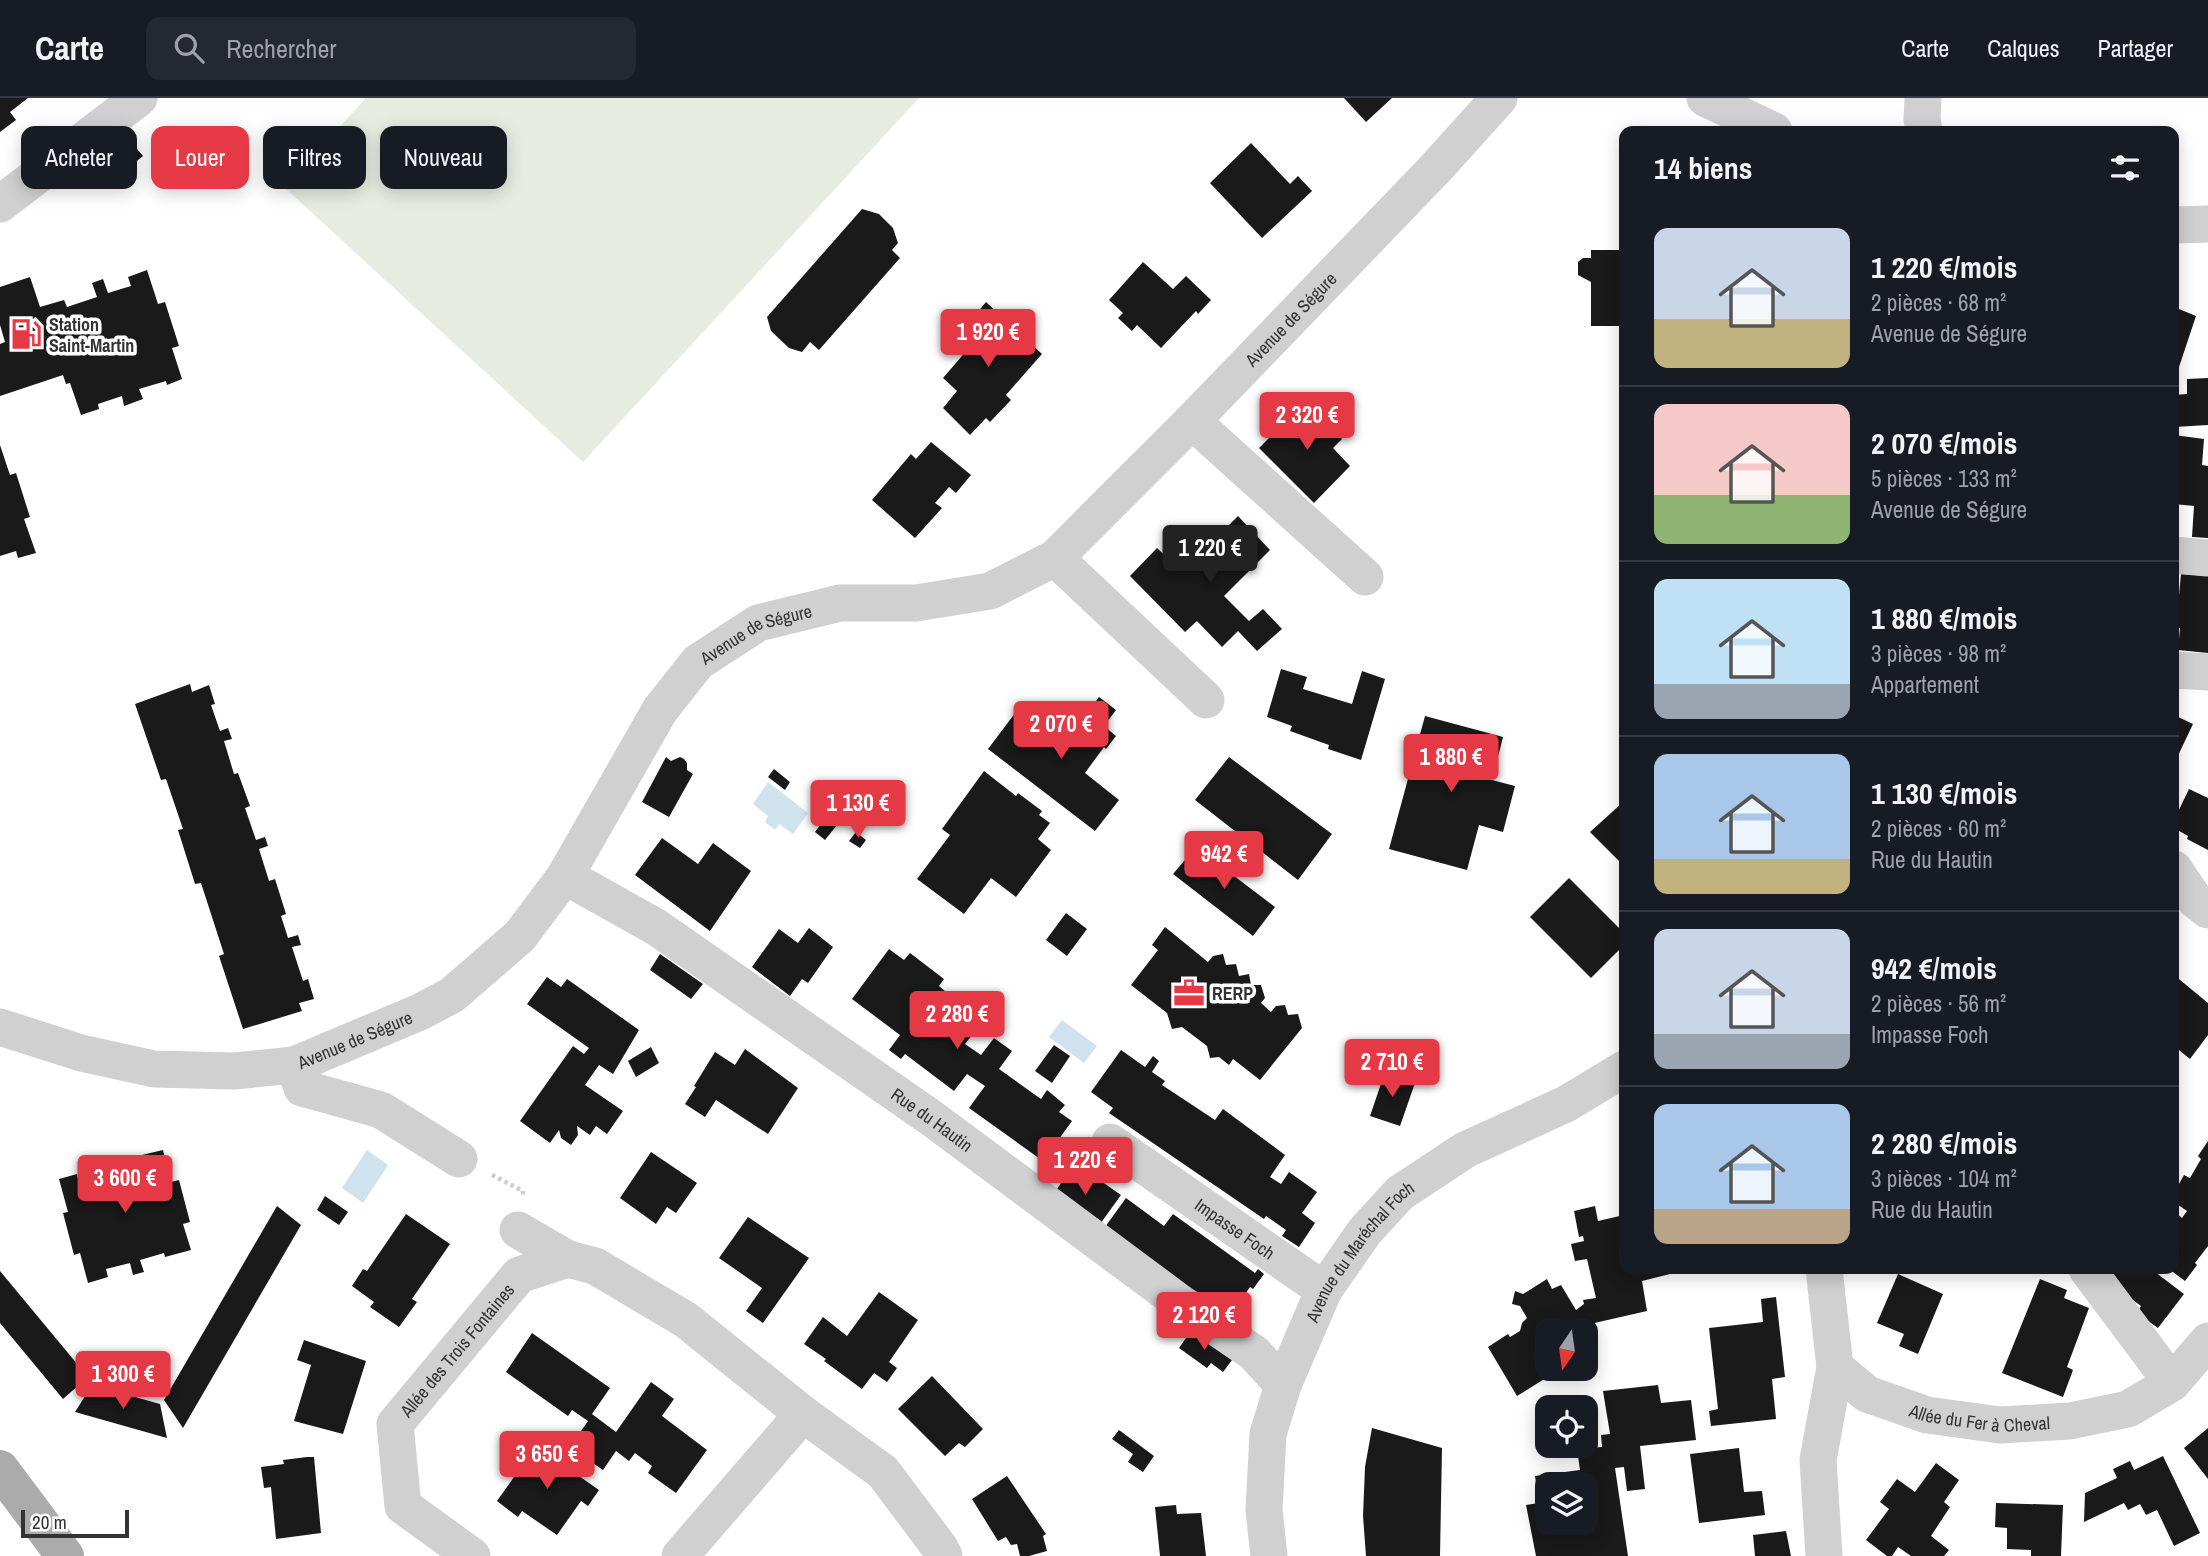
<!DOCTYPE html>
<html lang="fr">
<head>
<meta charset="utf-8">
<style>
	:root { --surface:#171b24; --page:#242831; --text:#f1f3f6; --muted:#9ea1a6; --line:#363941; --accent:#e63946 }
	body { margin:0; font-family:"Archivo Narrow",sans-serif; background:var(--page); color:var(--text); height:100vh; display:flex; flex-direction:column; font-size:26px; white-space:nowrap }
	* { box-sizing:border-box; margin:0 }
	p { font-size:23px; color:var(--muted) }
	.icon { flex:none; width:38px; height:38px; fill:none; stroke:currentColor; stroke-width:2; stroke-linecap:round; stroke-linejoin:round }
	.map { position:relative; flex:1; overflow:hidden }
	.sheet { position:absolute; left:1619px; top:28px; width:560px; height:1148px; display:flex; flex-direction:column; background:var(--surface); border-radius:14px; box-shadow:0 4px 18px #0003 }
	.sheet>* { flex:none }
	.top-card { position:absolute; left:21px; top:28px; width:665px; height:63px; display:flex; gap:14px }
	.needle { width:46px; rotate:193deg }
	.tools { position:absolute; left:1535px; top:1220px; display:grid; gap:14px }
	.tools a { display:grid; place-items:center; width:63px; height:63px; border-radius:14px; background:var(--surface); box-shadow:0 4px 18px #0003; font-size:35px }
	.scale { position:absolute; left:21px; bottom:18px; width:108px; box-sizing:border-box; padding-left:7px; border:4px solid #333; border-top:0; font-size:19px; line-height:24px; white-space:nowrap; color:#333; -webkit-text-stroke:5px #fff; paint-order:stroke }
	.price { position:absolute; translate:-50% -60px; padding:0 16px; border-radius:7px; background:var(--accent); color:#fff; font-size:23px; line-height:46px; filter:drop-shadow(0 2px 4px #0008) }
	.price::after { content:''; position:absolute; left:50%; top:42px; width:21px; height:16px; margin-left:-10px; background:inherit; clip-path:polygon(0 0,100% 0,50% 100%) }
	.price.active { background:#222; color:#fff }
	ul { padding:0; list-style:none }
	li { display:flex; align-items:center; gap:21px; height:175px; padding:0 35px }
	li+li { border-top:2px solid var(--line) }
	li span { display:grid; place-items:center; flex:none; width:196px; height:140px; border-radius:14px; color:#555 }
	li>.icon { margin-inline-start:auto }
	span .icon { width:84px; height:84px; fill:#fffc; stroke-width:1 }
	li b { font-size:30px }
	h2 { display:flex; justify-content:space-between; align-items:center; height:84px; padding:0 35px; font-size:30px }
	.chip { padding:0 24px; border-radius:14px; background:var(--surface); box-shadow:0 4px 18px #0003; font-size:24px; line-height:63px }
	.chip.active { background:var(--accent); color:#fff }
	header { display:flex; align-items:center; gap:42px; box-sizing:border-box; height:98px; padding:0 35px; background:var(--surface); border-bottom:2px solid var(--line) }
	header strong { font-size:33px }
	nav { display:flex; gap:38px; margin-inline-start:auto; font-size:24px }
	.search { width:490px; height:63px; background:var(--page); display:flex; align-items:center; gap:18px; box-sizing:border-box; padding:0 24px; border-radius:14px; color:var(--muted); font-size:26px }
	.map>svg:first-child { display:block }
	.green { fill:#e6ecdf }
	.water { fill:#cfe2ee }
	.building { fill:#1a1a1a; fill-rule:evenodd }
	.lines { fill:none; stroke-linecap:round; stroke-linejoin:round }
	.path { stroke:#cdcdcd; stroke-width:4.5; stroke-dasharray:3.5 3.5; stroke-linecap:butt }
	.minor { stroke:#d0d0d0; stroke-width:37 }
	.major { stroke:#ababab; stroke-width:38 }
	.labels { text-anchor:middle; dominant-baseline:central; stroke-width:7; stroke-linejoin:round; paint-order:stroke }
	.street-label { font-size:18px; fill:#333; stroke:#fff }
	.poi-label { font-size:18px; font-weight:bold; fill:#333; stroke:#fff; text-anchor:start }
</style>
</head>
<body>
<header>
<strong>Carte</strong>
<div class="search"><svg class="icon" aria-label="search" viewBox="0 0 24 24"><circle cx="10" cy="10" r="6"/><path d="M15 15l6 6"/></svg>Rechercher</div>
<nav><a>Carte</a><a>Calques</a><a>Partager</a></nav>
</header>
<div class="map">
<svg width="2208" height="1458" viewBox="0 0 2208 1458">
	<rect width="100%" height="100%" fill="#fff"/>
	<polygon class="green" points="366,0 919,0 583,364 284,89"/>
	<g class="water">
		<polygon points="768,684 808,715 793,736 779,726 775,732 765,724 768,718 753,706"/>
		<polygon points="1062,922 1097,948 1084,965 1049,939"/>
		<polygon points="367,1052 388,1067 363,1105 342,1090"/>
	</g>
	<g class="building">
		<polygon points="0,0 28,0 10,14 16,22 0,34"/>
		<polygon points="1344,0 1392,0 1366,24"/>
		<polygon points="131,44 143,58 127,71 116,58"/>
		<polygon points="1251,45 1290,86 1298,78 1312,93 1262,140 1210,85"/>
		<polygon points="862,111 879,116 893,130 898,145 892,152 900,160 819,252 810,244 802,254 789,250 771,233 767,219"/>
		<polygon points="1591,152 1624,152 1624,228 1591,228 1591,184 1578,177 1578,164 1583,160 1591,160"/>
		<polygon points="1143,164 1173,191 1186,178 1211,202 1198,216 1196,213 1161,250 1137,227 1132,233 1118,220 1123,215 1109,202"/>
		<polygon points="147,172 158,206 165,204 179,248 172,250 182,281 167,287 166,283 139,291 143,301 124,308 122,298 98,306 99,311 81,317 70,285 66,286 63,277 0,298 0,246 5,244 0,227 0,189 30,179 40,209 64,202 67,209 97,199 92,185 103,181 108,195 131,188 128,179"/>
		<polygon points="986,204 1042,256 1006,297 1011,302 990,324 986,320 970,337 943,310 957,293 943,280 974,244 962,233"/>
		<polygon points="2174,209 2196,218 2176,278 2174,277"/>
		<polygon points="2208,280 2208,327 2174,329 2174,297 2187,296 2187,281"/>
		<polygon points="1305,304 1342,341 1333,350 1350,368 1314,405 1259,350"/>
		<polygon points="2174,337 2204,341 2202,367 2208,368 2208,440 2192,439 2194,408 2174,406"/>
		<polygon points="931,344 971,377 956,395 949,389 935,405 942,410 915,440 872,402 911,356 916,361"/>
		<polygon points="0,347 10,377 16,375 30,419 24,421 36,455 18,460 16,453 0,458"/>
		<polygon points="1238,418 1270,452 1224,498 1249,523 1263,511 1282,531 1257,553 1238,533 1222,549 1197,523 1185,534 1130,478 1157,450 1177,469 1218,429 1223,433"/>
		<polygon points="2181,476 2208,478 2208,555 2178,552 2180,530 2174,529 2174,508 2178,508"/>
		<polygon points="1281,571 1307,579 1303,591 1352,606 1362,573 1385,581 1361,662 1328,651 1329,647 1290,633 1292,628 1267,619"/>
		<polygon points="190,586 192,594 209,587 215,606 211,607 220,633 228,630 232,641 224,643 234,676 238,675 250,708 245,710 256,742 265,739 268,748 259,751 269,783 275,781 286,816 281,818 288,840 298,837 301,847 292,849 303,883 308,881 314,901 299,905 302,913 243,931 219,858 224,856 201,785 195,786 178,732 183,731 166,681 161,682 135,606"/>
		<polygon points="1099,599 1116,612 1104,628 1116,638 1106,651 1104,649 1085,675 1119,702 1095,733 988,651 1019,610 1042,628 1047,622 1076,644 1092,622 1086,616"/>
		<polygon points="2174,617 2193,626 2174,666"/>
		<polygon points="1425,618 1503,639 1492,682 1515,688 1503,734 1479,727 1467,772 1389,751"/>
		<polygon points="666,659 671,663 680,659 684,661 687,665 687,672 693,676 669,719 642,704"/>
		<polygon points="1229,659 1332,736 1298,782 1195,702"/>
		<polygon points="774,671 790,684 785,692 768,679"/>
		<polygon points="984,673 1016,698 1018,695 1042,713 1039,717 1050,725 1038,741 1051,752 1016,799 991,780 964,816 917,781 950,737 942,731"/>
		<polygon points="2189,691 2208,700 2208,752 2187,741 2188,738 2174,730 2174,722"/>
		<polygon points="1622,705 1624,706 1624,768 1590,734"/>
		<polygon points="830,714 841,722 825,742 815,734"/>
		<polygon points="856,734 866,742 860,750 849,743"/>
		<polygon points="662,740 698,766 713,745 751,773 710,833 635,777"/>
		<polygon points="1196,749 1275,809 1253,838 1173,776"/>
		<polygon points="1569,780 1624,835 1624,847 1591,880 1530,819"/>
		<polygon points="1066,815 1087,831 1067,858 1046,842"/>
		<polygon points="1165,829 1208,864 1213,858 1223,856 1226,867 1236,866 1239,878 1249,876 1251,887 1261,887 1265,900 1261,905 1271,914 1276,908 1285,907 1288,917 1298,916 1302,930 1260,982 1233,961 1229,967 1219,959 1210,960 1207,948 1182,929 1172,931 1167,915 1131,887 1158,852 1152,847"/>
		<polygon points="809,830 833,849 808,885 802,881 790,898 752,869 779,831 798,845"/>
		<polygon points="889,851 904,862 910,855 944,881 939,888 953,900 948,907 961,917 956,924 972,937 965,946 981,957 994,940 1012,953 999,971 1041,1001 1047,992 1065,1007 1059,1014 1072,1023 1043,1063 969,1010 985,988 967,976 954,993 905,956 901,961 889,952 900,937 852,901"/>
		<polygon points="660,856 703,886 691,901 650,872"/>
		<polygon points="2174,877 2208,905 2208,937 2190,961 2174,948"/>
		<polygon points="547,879 561,889 567,881 639,932 613,976 599,967 585,987 623,1013 607,1036 596,1028 590,1037 577,1028 578,1037 571,1047 561,1040 559,1032 550,1045 520,1023 573,948 584,956 589,950 527,906"/>
		<polygon points="1054,947 1070,958 1052,985 1035,973"/>
		<polygon points="651,949 659,965 636,979 628,963"/>
		<polygon points="745,951 798,990 768,1036 716,1002 705,1019 685,1006 696,989 694,988 715,954 735,967"/>
		<polygon points="1121,952 1145,969 1153,958 1159,963 1152,974 1165,983 1162,987 1215,1022 1223,1011 1285,1057 1270,1079 1281,1086 1289,1074 1317,1094 1302,1115 1315,1125 1299,1149 1282,1138 1286,1132 1266,1118 1264,1121 1109,1015 1113,1010 1091,994"/>
		<polygon points="1385,974 1415,985 1400,1028 1370,1018"/>
		<polygon points="2208,1043 2208,1148 2195,1165 2197,1167 2185,1183 2169,1171 2174,1171 2174,1113 2182,1120 2187,1113 2174,1104 2174,1095 2184,1077 2190,1080 2201,1061 2198,1058"/>
		<polygon points="163,1052 171,1084 179,1082 190,1124 183,1126 191,1152 165,1159 164,1155 140,1162 144,1174 133,1177 130,1165 106,1171 108,1179 88,1185 80,1155 74,1157 63,1115 68,1114 59,1081 77,1076 78,1081 101,1075 99,1065 117,1061 120,1070 144,1063 142,1057"/>
		<polygon points="651,1054 697,1085 676,1115 667,1109 656,1126 620,1100"/>
		<polygon points="1075,1065 1121,1097 1095,1133 1050,1101"/>
		<polygon points="325,1098 348,1114 339,1127 317,1112"/>
		<polygon points="1126,1100 1164,1128 1173,1116 1255,1175 1258,1171 1264,1176 1253,1191 1250,1189 1241,1202 1247,1207 1231,1230 1100,1136"/>
		<polygon points="277,1108 301,1127 183,1330 164,1302"/>
		<polygon points="1595,1108 1598,1123 1624,1117 1624,1171 1678,1171 1678,1174 1642,1183 1647,1213 1590,1226 1593,1236 1586,1241 1586,1232 1547,1232 1547,1270 1562,1270 1517,1298 1488,1249 1508,1236 1510,1239 1520,1233 1522,1225 1527,1220 1520,1208 1512,1206 1515,1193 1523,1196 1547,1181 1552,1191 1561,1187 1576,1212 1584,1206 1583,1202 1596,1200 1587,1161 1575,1163 1571,1146 1584,1143 1583,1138 1579,1139 1574,1113"/>
		<polygon points="406,1116 450,1146 412,1201 417,1204 399,1229 370,1209 374,1204 352,1188 363,1171 367,1173"/>
		<polygon points="748,1119 809,1160 763,1225 746,1213 762,1190 719,1160"/>
		<polygon points="2100,1171 2151,1171 2184,1196 2158,1230 2137,1215 2141,1208 2110,1185"/>
		<polygon points="0,1173 88,1279 63,1301 0,1225"/>
		<polygon points="1898,1176 1943,1196 1918,1256 1899,1248 1904,1236 1877,1225"/>
		<polygon points="2040,1181 2067,1192 2064,1200 2089,1210 2067,1269 2073,1272 2063,1299 2002,1275"/>
		<polygon points="879,1194 918,1222 889,1264 897,1270 887,1284 874,1275 862,1291 824,1263 826,1261 804,1246 823,1219 847,1238"/>
		<polygon points="1776,1199 1785,1279 1772,1281 1776,1321 1711,1328 1709,1313 1718,1311 1709,1230 1763,1224 1761,1201"/>
		<polygon points="1191,1233 1232,1262 1223,1274 1211,1265 1207,1270 1179,1250"/>
		<polygon points="532,1235 610,1290 592,1316 616,1334 651,1284 674,1301 662,1318 707,1352 676,1395 648,1375 652,1368 635,1355 629,1363 616,1353 603,1372 570,1349 588,1323 572,1312 568,1318 506,1274"/>
		<polygon points="304,1242 366,1263 343,1336 294,1323 311,1267 297,1262"/>
		<polygon points="932,1278 983,1331 965,1349 959,1345 945,1358 898,1311"/>
		<polygon points="92,1287 160,1306 167,1340 75,1314"/>
		<path d="M1658 1287 1661 1305 1691 1302 1696 1342 1640 1348 1645 1391 1627 1393 1624 1369 1615 1370 1628 1458H1536L1526 1407 1539 1405 1535 1378 1580 1372 1577 1351 1602 1349 1601 1337 1610 1336 1603 1293ZM1547 1386H1586V1424H1547Z"/>
		<polygon points="1372,1330 1442,1350 1440,1458 1366,1458 1363,1418 1365,1369"/>
		<polygon points="2208,1330 2208,1381 2184,1350"/>
		<polygon points="1119,1332 1154,1358 1143,1374 1128,1364 1133,1356 1112,1341"/>
		<polygon points="536,1348 599,1392 588,1408 581,1403 557,1437 522,1413 518,1419 497,1403"/>
		<polygon points="1739,1350 1744,1394 1762,1393 1765,1417 1699,1425 1690,1356"/>
		<polygon points="2163,1358 2200,1435 2174,1448 2157,1412 2146,1417 2140,1406 2128,1412 2124,1405 2084,1424 2085,1395 2117,1380 2113,1371 2130,1363 2134,1372"/>
		<polygon points="307,1359 314,1359 321,1435 276,1441 271,1389 264,1390 261,1369 284,1366 283,1362"/>
		<polygon points="1936,1365 1959,1382 1944,1404 1950,1409 1931,1438 1949,1452 1944,1458 1911,1458 1898,1449 1892,1458 1887,1458 1866,1442 1889,1411 1880,1404 1897,1381 1915,1394"/>
		<polygon points="1007,1378 1046,1436 1043,1438 1047,1453 1029,1458 1020,1458 1017,1446 1011,1447 1006,1439 998,1443 972,1401"/>
		<polygon points="1996,1405 2063,1407 2061,1458 2031,1458 2031,1452 2007,1451 2007,1430 1995,1429"/>
		<polygon points="1176,1407 1177,1416 1201,1415 1206,1458 1160,1458 1155,1409"/>
		<polygon points="1786,1433 1791,1458 1755,1458 1753,1437"/>
	</g>
	<g class="lines">
		<polyline class="path" points="492,1077 523,1093 523,1098"/>
		<g class="minor">
			<polyline points="1705,0 1774,33"/>
			<polyline points="1923,0 1922,21 1924,33"/>
			<polyline points="0,106 139,0"/>
			<polyline points="2174,127 2208,126"/>
			<polyline points="1192,323 1365,479"/>
			<polyline points="2174,457 2208,460"/>
			<polyline points="1055,460 1206,602"/>
			<polyline points="2174,572 2208,574"/>
			<polyline points="2174,771 2195,802 2208,812"/>
			<path id="s1" d="M565 778 656 829 930 1019 1179 1204 1254 1255 1283 1287"/>
			<path id="s2" d="M0 929 81 955 154 971 234 973 294 967 420 914 452 897 520 838 565 778 660 612 698 564 758 525 840 505H916L990 493 1055 460 1192 323 1435 71 1499 0"/>
			<polyline points="294,967 302,990 381,1012 459,1061"/>
			<path id="s3" d="M1110 1044 1324 1192"/>
			<polyline points="518,1132 568,1161"/>
			<path id="s4" d="M1824 1171 1835 1269 1867 1296 1927 1317 2000 1327 2070 1323 2128 1311 2172 1285 2208 1243"/>
			<polyline points="2087,1171 2172,1285"/>
			<path id="s5" d="M472 1458 403 1408 395 1326 519 1177 568 1161 595 1168 686 1222 803 1316 883 1374 940 1450 944 1458"/>
			<polyline points="680,1458 803,1316"/>
			<path id="s6" d="M1269 1458 1264 1412 1268 1336 1283 1287 1324 1192 1365 1133 1400 1095 1465 1052 1566 1006 1624 971"/>
			<polyline points="1824,1458 1818,1362 1835,1269"/>
		</g>
		<polyline class="major" points="0,1371 65,1458"/>
	</g>
	<defs>
		<symbol id="fuel-bare" viewBox="-9 -9 18 18"><path d="M-5.5-6h7V0h2V4h1.3V-2.5L3-4.5l.8-.8L6-3V5H2.5V1h-1V6h-7ZM-4.2-4.7v3.2H.2V-4.7Z" fill="#e63946" stroke="#fff" stroke-width="2.5" paint-order="stroke"/></symbol>
		<symbol id="office-bare" viewBox="-9 -9 18 18"><path d="M-6-3h4V-5.5h4V-3h4V5H-6ZM-1-4.5V-3h2v-1.5ZM-6 0V1H6V0Z" fill="#e63946" stroke="#fff" stroke-width="2.5" paint-order="stroke"/></symbol>
	</defs>
	<g fill-rule="evenodd">
		<use href="#fuel-bare" x="4" y="214" width="44" height="44"/>
		<use href="#office-bare" x="1167" y="873" width="44" height="44"/>
	</g>
	<g class="labels">
		<g class="street-label">
			<text stroke="none"><textPath href="#s2" startOffset="1606">Avenue de Ségure</textPath></text>
			<text stroke="none"><textPath href="#s2" startOffset="956">Avenue de Ségure</textPath></text>
			<text stroke="none"><textPath href="#s2" startOffset="366">Avenue de Ségure</textPath></text>
			<text stroke="none"><textPath href="#s1" startOffset="441">Rue du Hautin</textPath></text>
			<text stroke="none"><textPath href="#s3" startOffset="152">Impasse Foch</textPath></text>
			<text stroke="none"><textPath href="#s6" startOffset="329">Avenue du Maréchal Foch</textPath></text>
			<text stroke="none"><textPath href="#s5" startOffset="264">Allée des Trois Fontaines</textPath></text>
			<text stroke="none"><textPath href="#s4" startOffset="257">Allée du Fer à Cheval</textPath></text>
		</g>
		<g class="poi-label">
			<text x="49" y="226">Station<tspan x="49" dy="21">Saint-Martin</tspan></text>
			<text x="1212" y="895">RERP</text>
		</g>
	</g>
</svg>
<div class="tools">
<a><svg class="needle" viewBox="-14 -14 28 28"><path d="M0-13l5 13h-10z" fill="#e53935"/><path d="M0 13l5-13h-10z" fill="#9ea1a6"/></svg></a>
<a><svg class="icon" aria-label="locate" viewBox="0 0 24 24"><circle cx="12" cy="12" r="6"/><path d="M12 2v4M12 18v4M2 12h4M18 12h4"/></svg></a>
<a><svg class="icon" aria-label="layers" viewBox="0 0 24 24"><path d="M12 4l9 5-9 5-9-5zM3 14l9 5 9-5"/></svg></a>
</div>
<div class="scale">20 m</div>
<b class="price" style="left:988px;top:271px">1 920 €</b>
<b class="price" style="left:1307px;top:354px">2 320 €</b>
<b class="price active" style="left:1210px;top:487px">1 220 €</b>
<b class="price" style="left:1061px;top:663px">2 070 €</b>
<b class="price" style="left:1451px;top:696px">1 880 €</b>
<b class="price" style="left:858px;top:742px">1 130 €</b>
<b class="price" style="left:1224px;top:793px">942 €</b>
<b class="price" style="left:957px;top:953px">2 280 €</b>
<b class="price" style="left:1392px;top:1001px">2 710 €</b>
<b class="price" style="left:1085px;top:1099px">1 220 €</b>
<b class="price" style="left:125px;top:1117px">3 600 €</b>
<b class="price" style="left:1204px;top:1254px">2 120 €</b>
<b class="price" style="left:123px;top:1313px">1 300 €</b>
<b class="price" style="left:547px;top:1393px">3 650 €</b>
<div class="top-card">
<a class="chip">Acheter</a>
<a class="chip active">Louer</a>
<a class="chip">Filtres</a>
<a class="chip">Nouveau</a>
</div>
<section class="sheet">
<h2>14 biens<svg class="icon" aria-label="filters" viewBox="0 0 24 24"><path d="M4 7h16M4 17h16"/><circle cx="9" cy="7" r="2"/><circle cx="15" cy="17" r="2"/></svg></h2>
<ul>
<li><span style="background:linear-gradient(#c9d6e8 65%,#c2b280 0)"><svg class="icon" aria-label="home" viewBox="0 0 24 24"><path d="M3 11l9-7 9 7M6 9v11h12V9"/></svg></span><div><b>1 220 €/mois</b><p>2 pièces · 68 m²</p><p>Avenue de Ségure</p></div></li>
<li><span style="background:linear-gradient(#f6c9c9 65%,#8fb573 0)"><svg class="icon" aria-label="home" viewBox="0 0 24 24"><path d="M3 11l9-7 9 7M6 9v11h12V9"/></svg></span><div><b>2 070 €/mois</b><p>5 pièces · 133 m²</p><p>Avenue de Ségure</p></div></li>
<li><span style="background:linear-gradient(#bfe0f5 75%,#9aa5b1 0)"><svg class="icon" aria-label="home" viewBox="0 0 24 24"><path d="M3 11l9-7 9 7M6 9v11h12V9"/></svg></span><div><b>1 880 €/mois</b><p>3 pièces · 98 m²</p><p>Appartement</p></div></li>
<li><span style="background:linear-gradient(#a9c7e8 75%,#c2b280 0)"><svg class="icon" aria-label="home" viewBox="0 0 24 24"><path d="M3 11l9-7 9 7M6 9v11h12V9"/></svg></span><div><b>1 130 €/mois</b><p>2 pièces · 60 m²</p><p>Rue du Hautin</p></div></li>
<li><span style="background:linear-gradient(#c9d6e8 75%,#9aa5b1 0)"><svg class="icon" aria-label="home" viewBox="0 0 24 24"><path d="M3 11l9-7 9 7M6 9v11h12V9"/></svg></span><div><b>942 €/mois</b><p>2 pièces · 56 m²</p><p>Impasse Foch</p></div></li>
<li><span style="background:linear-gradient(#a9c7e8 75%,#b9a48a 0)"><svg class="icon" aria-label="home" viewBox="0 0 24 24"><path d="M3 11l9-7 9 7M6 9v11h12V9"/></svg></span><div><b>2 280 €/mois</b><p>3 pièces · 104 m²</p><p>Rue du Hautin</p></div></li>
</ul>
</section>
</div>
</body>
</html>
